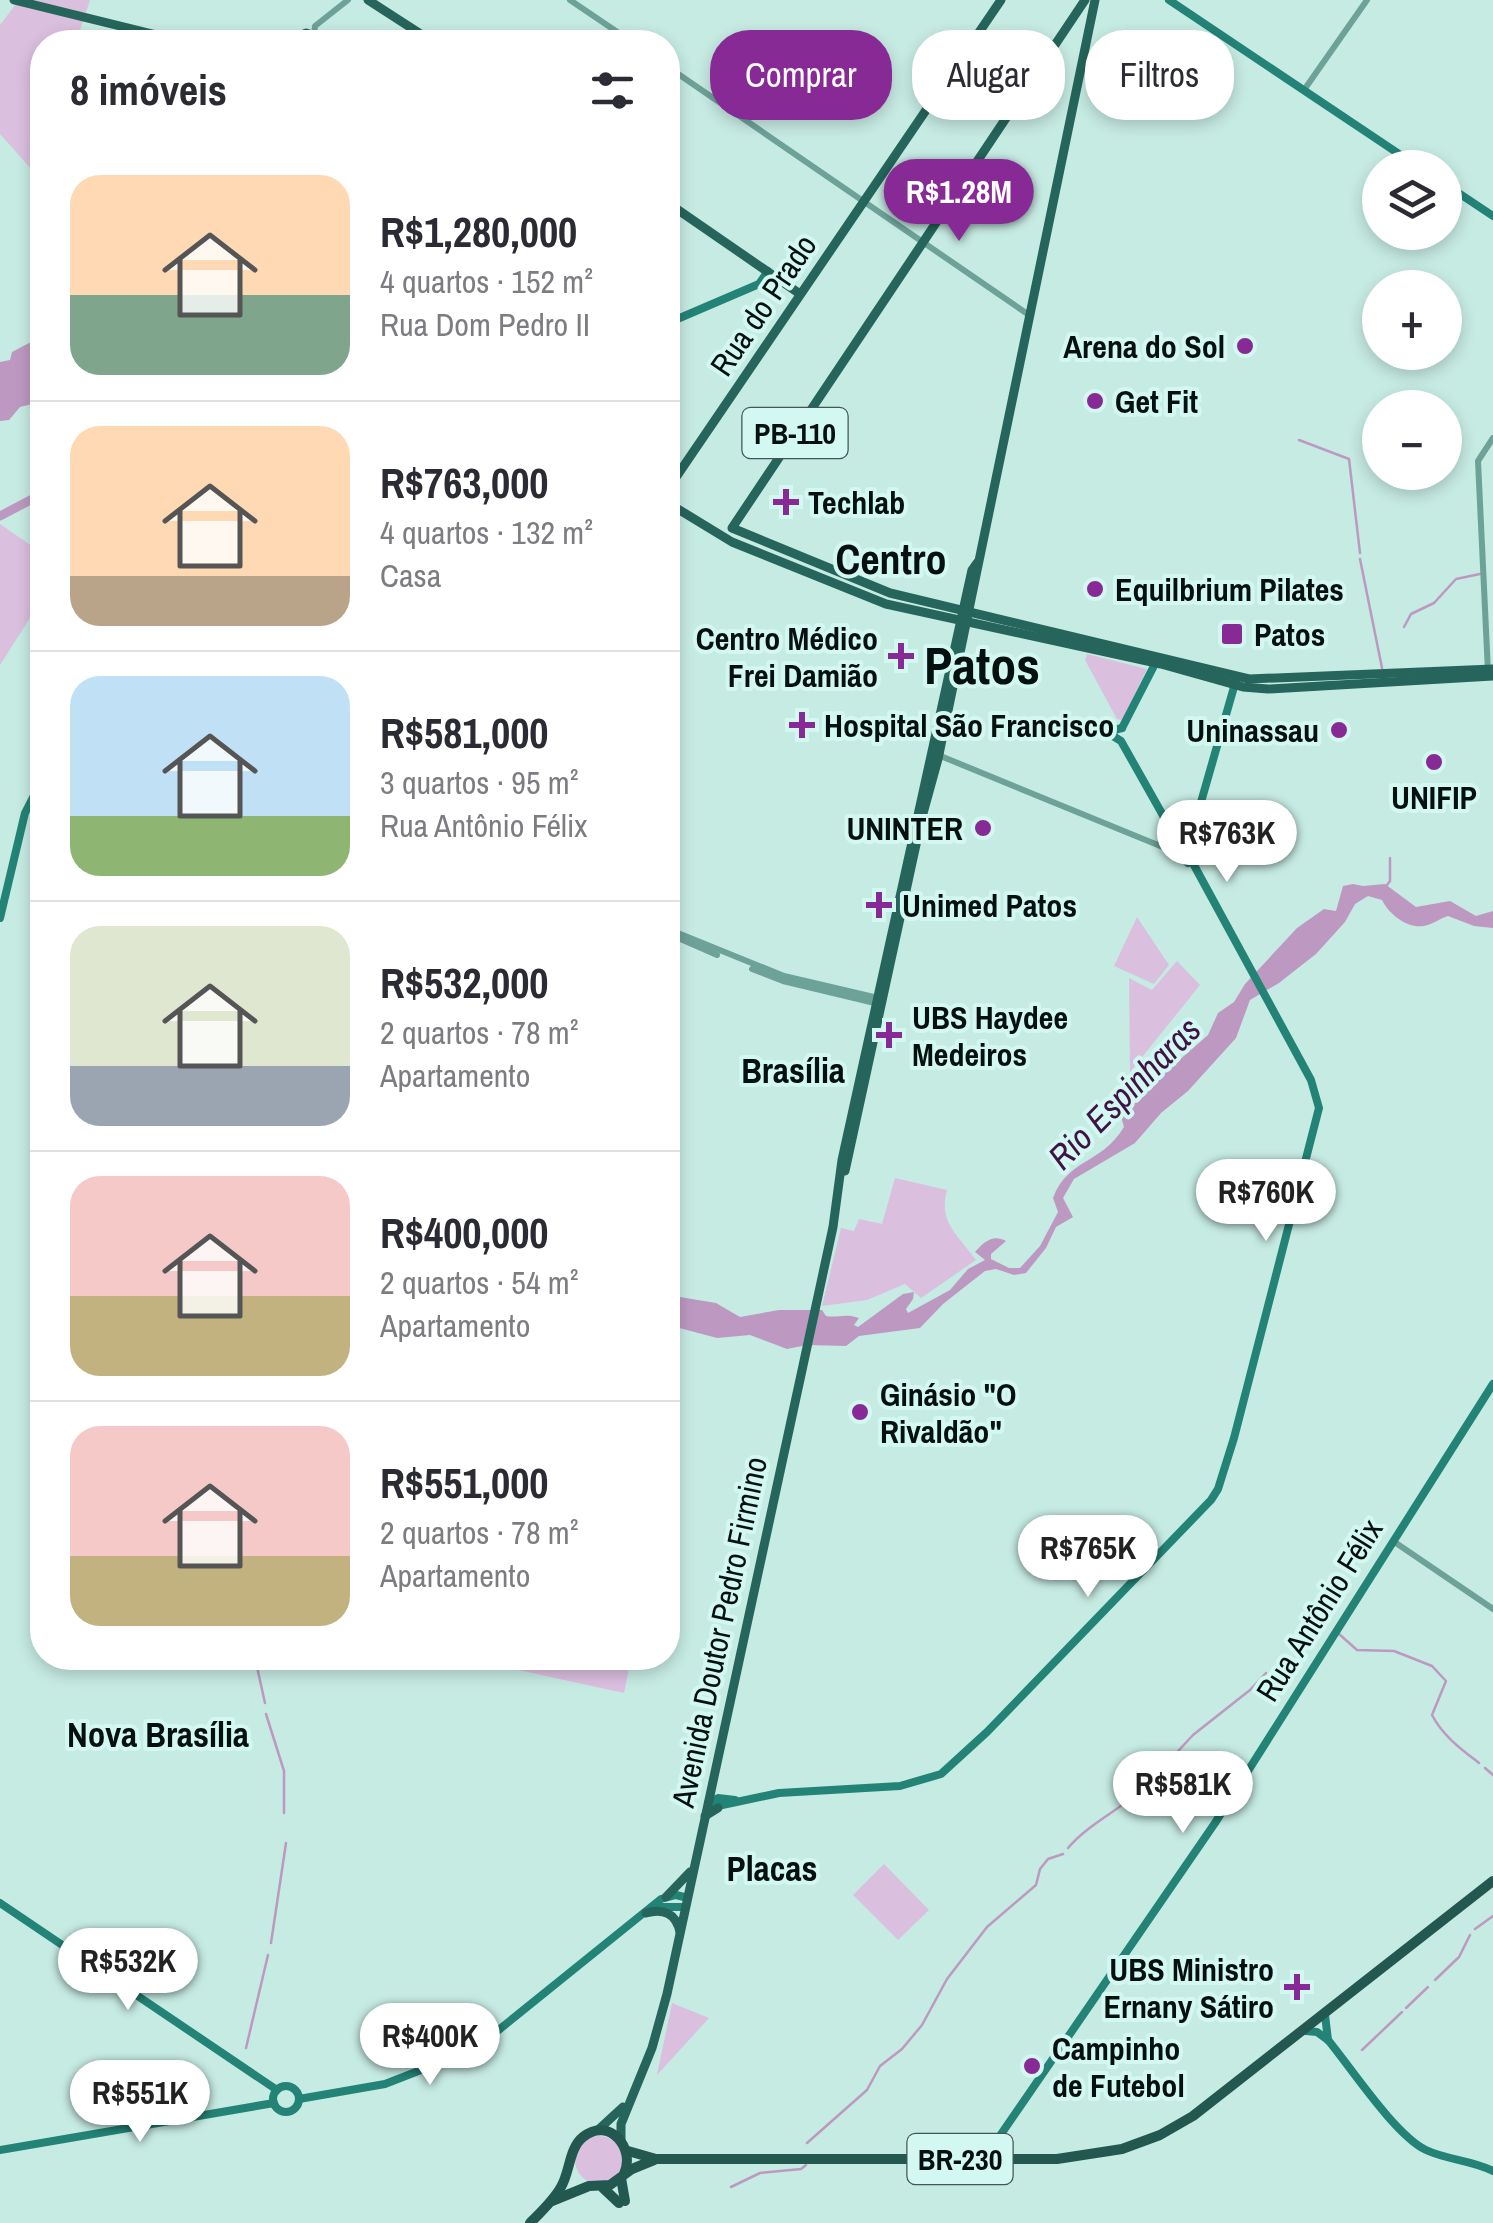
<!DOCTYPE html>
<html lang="pt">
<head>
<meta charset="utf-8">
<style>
	:root { --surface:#fff; --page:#f2f2f3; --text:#2b2b33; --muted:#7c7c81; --line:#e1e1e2; --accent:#882a95 }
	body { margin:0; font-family:"Archivo Narrow",sans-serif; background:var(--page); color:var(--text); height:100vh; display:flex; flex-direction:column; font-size:38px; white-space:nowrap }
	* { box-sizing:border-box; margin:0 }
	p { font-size:32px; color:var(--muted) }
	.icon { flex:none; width:55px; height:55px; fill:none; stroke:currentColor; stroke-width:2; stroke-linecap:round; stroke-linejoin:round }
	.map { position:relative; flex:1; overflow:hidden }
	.side { position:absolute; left:30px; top:30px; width:650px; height:1640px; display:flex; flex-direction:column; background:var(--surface); border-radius:40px; box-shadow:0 5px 15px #0003 }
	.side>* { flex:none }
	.hud { position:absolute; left:710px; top:30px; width:632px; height:90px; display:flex; gap:20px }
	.controls { position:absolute; left:1362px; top:150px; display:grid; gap:20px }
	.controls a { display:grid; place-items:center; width:100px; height:100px; border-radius:50%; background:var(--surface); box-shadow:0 5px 15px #0003; font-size:50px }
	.price { position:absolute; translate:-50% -85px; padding:0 22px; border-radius:35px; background:#fff; color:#222; font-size:32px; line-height:65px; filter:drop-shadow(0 2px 5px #0008) }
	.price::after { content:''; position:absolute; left:50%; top:60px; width:30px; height:22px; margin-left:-15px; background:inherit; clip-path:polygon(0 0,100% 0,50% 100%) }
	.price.selected { background:var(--accent); color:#fff }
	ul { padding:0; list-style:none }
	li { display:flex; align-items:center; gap:30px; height:250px; padding:0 40px }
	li+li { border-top:2px solid var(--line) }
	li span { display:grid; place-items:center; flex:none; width:280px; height:200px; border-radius:30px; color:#555 }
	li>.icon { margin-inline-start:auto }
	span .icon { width:120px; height:120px; fill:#fffc; stroke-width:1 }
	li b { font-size:42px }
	h2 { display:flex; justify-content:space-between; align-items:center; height:120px; padding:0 40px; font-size:42px }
	.tag { padding:0 35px; border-radius:40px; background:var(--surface); box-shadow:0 5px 15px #0003; font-size:35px; line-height:90px }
	.tag.selected { background:var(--accent); color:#fff }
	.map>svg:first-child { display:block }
	.green { fill:#dbbfdf }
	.water { fill:#bd99c1 }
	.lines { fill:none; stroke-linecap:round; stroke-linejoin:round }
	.stream { stroke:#bd99c1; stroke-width:2.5 }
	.river { stroke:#bd99c1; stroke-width:9 }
	.tertiary { stroke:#6da299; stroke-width:6 }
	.secondary { stroke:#238376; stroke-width:8 }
	.primary { stroke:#25655b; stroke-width:9 }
	.trunk { stroke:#225850; stroke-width:10 }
	.poi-dot { fill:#882a95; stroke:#d3f8f1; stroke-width:4 }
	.labels { text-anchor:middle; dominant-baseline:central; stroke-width:8; stroke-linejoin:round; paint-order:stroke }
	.shield { fill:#d3f8f1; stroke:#435653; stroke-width:2.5 }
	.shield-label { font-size:30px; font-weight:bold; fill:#05110f }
	.street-label { font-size:32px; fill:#05110f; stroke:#d3f8f1 }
	.poi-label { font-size:32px; font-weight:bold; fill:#05110f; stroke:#d3f8f1; text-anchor:start }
	.neighbourhood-label { font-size:35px; font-weight:bold; fill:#05110f; stroke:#d3f8f1 }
	.water-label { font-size:35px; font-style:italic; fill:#3f1345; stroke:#d3f8f1 }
	.district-label { font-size:42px; font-weight:bold; fill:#05110f; stroke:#d3f8f1 }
	.town-label { font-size:52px; font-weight:bold; fill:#05110f; stroke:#d3f8f1 }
</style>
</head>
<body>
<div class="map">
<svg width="1493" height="2223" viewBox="0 0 1493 2223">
	<rect width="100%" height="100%" fill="#c6ebe3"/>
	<g class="green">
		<polygon points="19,0 90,0 76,42 42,42 42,181 0,134 0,25"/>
		<polygon points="0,524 42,553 42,599 0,665"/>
		<polygon points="1087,654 1147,669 1122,720 1117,719 1085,660"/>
		<polygon points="1137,917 1169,965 1154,984 1114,966"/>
		<polygon points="1177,961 1200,985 1130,1072 1129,978 1152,990"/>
		<path d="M895 1178 947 1190C938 1222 958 1235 976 1260L921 1298 905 1284 867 1300 822 1306 841 1228 854 1231 859 1219 882 1224Z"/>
		<polygon points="482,1658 631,1658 624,1693 481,1662"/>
		<polygon points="884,1864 929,1910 898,1940 853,1895"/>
		<polygon points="672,2003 709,2018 657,2075"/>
		<circle cx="599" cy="2160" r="24"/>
	</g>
	<g class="water">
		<polygon points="31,342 42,343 42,381 38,381 36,386 41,392 40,402 20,407 9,420 0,421 0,362 10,360 12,352"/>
		<path d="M1353 884 1363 886 1385 884 1416 907 1450 901 1476 916 1493 911V928L1474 926 1448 916C1441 918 1431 925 1424 926 1407 929 1388 913 1382 900L1368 896 1355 904 1345 922 1316 954 1279 983 1250 1000 1236 1038 1188 1091 1161 1113 1135 1143 1074 1179 1063 1198 1073 1217 1056 1227 1046 1248 1026 1273 1014 1275 996 1269 985 1271 943 1304 920 1328 859 1336 846 1346 807 1345 787 1349 750 1335 717 1338 668 1325V1295L716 1303 740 1317 779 1310H822L826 1316C838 1318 846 1313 859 1318L854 1325 858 1327 903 1294 914 1292 913 1299 906 1309 908 1313 950 1290 968 1269 985 1260 975 1252C984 1242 993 1234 1006 1241L991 1254V1259L1009 1268H1020L1040 1246 1058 1212 1053 1198C1068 1158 1101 1165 1124 1127L1121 1116 1128 1105 1208 1035 1218 1013 1234 1002 1245 984 1297 928 1324 909 1336 911 1343 886Z"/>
	</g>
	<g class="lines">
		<g class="stream">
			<polyline points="1299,440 1349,459 1360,553"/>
			<polyline points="1360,559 1382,668"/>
			<polyline points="1404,627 1411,614 1434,603 1456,579 1480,574"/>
			<polyline points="1387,885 1390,881 1390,858"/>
			<path d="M1339 1634 1357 1650 1394 1651 1432 1666 1446 1681 1432 1715C1443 1736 1461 1749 1479 1763"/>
			<polyline points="255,1658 265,1703"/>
			<polyline points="266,1714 284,1771 284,1813"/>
			<polyline points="1485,1768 1493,1775"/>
			<polyline points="1154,1777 1193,1735 1250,1690 1266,1673"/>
			<path d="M1068 1848C1091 1821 1124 1809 1148 1783"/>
			<polyline points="1475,1929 1493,1916"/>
			<polyline points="271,1943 286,1843"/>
			<polyline points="1435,1980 1459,1957 1470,1935"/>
			<polyline points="1406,2008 1428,1987"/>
			<polyline points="246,2048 268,1955"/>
			<polyline points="1362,2050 1402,2012"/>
			<polyline points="807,2143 867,2090 880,2066 902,2049 922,2025 947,1979 987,1927 1036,1885 1040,1869 1048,1859 1063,1854"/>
			<polyline points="731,2187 760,2173 801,2169 806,2165"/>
		</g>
		<g class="river">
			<polyline points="0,516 42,494"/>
			<polyline points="784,1326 839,1327"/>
		</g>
		<g class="tertiary">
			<polyline points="570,0 632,42"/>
			<polyline points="314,34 315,26 348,0"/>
			<polyline points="668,67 1029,315"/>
			<polyline points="1304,90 1367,0"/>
			<polyline points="1488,672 1478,461 1493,438"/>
			<polyline points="939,753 943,757 1175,852"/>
			<polyline points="668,929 784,976 878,998"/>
			<polyline points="669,934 717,955"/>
			<polyline points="752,969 783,981 879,1004"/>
			<polyline points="1393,1541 1493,1609"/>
		</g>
		<g class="secondary">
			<polyline points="1169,0 1420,168"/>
			<polyline points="1445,184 1493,216"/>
			<polyline points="668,323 759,284 768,271"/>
			<polyline points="1122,728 1114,730 1113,736 1121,741 1178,842"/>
			<polyline points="1122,728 1157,660"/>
			<polyline points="1184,840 1197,816 1236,680"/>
			<polyline points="1178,842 1175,853 1188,863"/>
			<polyline points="1192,848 1193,827"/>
			<polyline points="0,918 25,813 42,780"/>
			<polyline points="708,1803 718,1798 735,1800"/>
			<polyline points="713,1807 779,1793 900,1786 941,1774 987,1732 1211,1500 1218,1489 1234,1438 1319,1108 1311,1080 1189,856"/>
			<polyline points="0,1903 277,2090"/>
			<polyline points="658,1907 686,1907"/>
			<polyline points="1325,2015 1328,2040"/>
			<path d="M1306 2031 1317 2032 1328 2040C1352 2069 1395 2135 1426 2150 1447 2160 1472 2160 1493 2171"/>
			<circle cx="286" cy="2099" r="13"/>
			<polyline points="299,2099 385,2084 475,2049 661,1899 676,1895 688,1898"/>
			<polyline points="0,2150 274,2103"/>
			<polyline points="984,2159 1215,1823 1493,1384"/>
		</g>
		<g class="primary">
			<polyline points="14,0 185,42"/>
			<polyline points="368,0 433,42"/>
			<polyline points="1085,0 732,528 890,593 1249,679 1493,669"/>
			<polyline points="287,42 306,33 334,42"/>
			<polyline points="668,203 800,294"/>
			<polyline points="668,489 1001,0"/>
			<polyline points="668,503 732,542 886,604 1161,664 1243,687 1268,689 1493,676"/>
			<polyline points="845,1171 922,817 938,759 1095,0"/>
			<polyline points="705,1816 718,1808"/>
			<polyline points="666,1897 690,1872"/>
			<path d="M646 1913C663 1908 676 1913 680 1932"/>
			<polyline points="598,2130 623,2107"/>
			<polyline points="621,2140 621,2124 652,2048 667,1994 833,1227 842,1160 972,570 977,563"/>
		</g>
		<g class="trunk">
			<polyline points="628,2151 656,2159 1057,2159 1122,2149 1160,2135 1193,2116 1493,1881"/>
			<polyline points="621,2178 625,2201"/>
			<polyline points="603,2188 619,2203"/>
			<polyline points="552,2201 589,2186 610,2185 632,2169 654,2160"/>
			<path d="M530 2223C541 2212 553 2201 561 2187 570 2172 569 2148 583 2137 609 2116 636 2148 624 2174"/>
		</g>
	</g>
	<g class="poi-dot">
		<circle cx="1245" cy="346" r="10"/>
		<circle cx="1095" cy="401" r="10"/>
		<path d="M781 487h10v10h10v10h-10v10h-10v-10h-10v-10h10z"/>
		<circle cx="1095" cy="589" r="10"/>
		<rect x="1220" y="622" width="24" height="24" rx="5"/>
		<path d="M896 641h10v10h10v10h-10v10h-10v-10h-10v-10h10z"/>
		<path d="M797 710h10v10h10v10h-10v10h-10v-10h-10v-10h10z"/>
		<circle cx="1339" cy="730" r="10"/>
		<circle cx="1434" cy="762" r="10"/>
		<circle cx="983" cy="828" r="10"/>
		<path d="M874 890h10v10h10v10h-10v10h-10v-10h-10v-10h10z"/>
		<path d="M884 1020h10v10h10v10h-10v10h-10v-10h-10v-10h10z"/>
		<circle cx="860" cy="1412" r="10"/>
		<path d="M1292 1972h10v10h10v10h-10v10h-10v-10h-10v-10h10z"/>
		<circle cx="1032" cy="2066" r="10"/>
	</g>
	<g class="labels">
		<g class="shield">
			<rect x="742.5" y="408" width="105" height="50" rx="8"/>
			<rect x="907.5" y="2134" width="105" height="50" rx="8"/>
		</g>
		<g class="shield-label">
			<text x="795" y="433">PB-110</text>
			<text x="960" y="2159">BR-230</text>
		</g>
		<g class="street-label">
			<text transform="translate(763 305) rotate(-56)">Rua do Prado</text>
			<text transform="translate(1319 1610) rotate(-58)">Rua Antônio Félix</text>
			<text transform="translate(719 1632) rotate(-78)">Avenida Doutor Pedro Firmino</text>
		</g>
		<g class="poi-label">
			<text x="1225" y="346" text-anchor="end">Arena do Sol</text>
			<text x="1115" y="401">Get Fit</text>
			<text x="808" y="502">Techlab</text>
			<text x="1115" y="589">Equilbrium Pilates</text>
			<text x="1254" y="634">Patos</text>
			<text x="878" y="638" text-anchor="end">Centro Médico<tspan x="878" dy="37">Frei Damião</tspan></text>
			<text x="824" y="725">Hospital São Francisco</text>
			<text x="1319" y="730" text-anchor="end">Uninassau</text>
			<text x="1434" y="797" text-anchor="middle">UNIFIP</text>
			<text x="963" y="828" text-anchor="end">UNINTER</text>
			<text x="902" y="905">Unimed Patos</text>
			<text x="912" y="1017">UBS Haydee<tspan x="912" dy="37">Medeiros</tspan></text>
			<text x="880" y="1394">Ginásio "O<tspan x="880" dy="37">Rivaldão"</tspan></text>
			<text x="1274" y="1969" text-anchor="end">UBS Ministro<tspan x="1274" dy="37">Ernany Sátiro</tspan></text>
			<text x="1052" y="2048">Campinho<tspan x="1052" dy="37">de Futebol</tspan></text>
		</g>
		<g class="neighbourhood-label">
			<text x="793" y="1070">Brasília</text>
			<text x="158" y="1734">Nova Brasília</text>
			<text x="772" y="1868">Placas</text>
		</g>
		<g class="water-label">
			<text transform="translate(1124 1093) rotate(-45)">Rio Espinharas</text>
		</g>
		<g class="district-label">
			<text x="891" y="559">Centro</text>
		</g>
		<g class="town-label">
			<text x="982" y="665">Patos</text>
		</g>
	</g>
</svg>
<div class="controls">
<a><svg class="icon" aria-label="layers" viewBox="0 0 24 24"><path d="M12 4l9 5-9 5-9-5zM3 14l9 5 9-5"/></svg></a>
<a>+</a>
<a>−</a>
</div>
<b class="price selected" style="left:959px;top:244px">R$1.28M</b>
<b class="price" style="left:1227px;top:885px">R$763K</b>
<b class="price" style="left:1266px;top:1244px">R$760K</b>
<b class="price" style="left:1088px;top:1600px">R$765K</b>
<b class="price" style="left:1183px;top:1836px">R$581K</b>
<b class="price" style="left:128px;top:2013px">R$532K</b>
<b class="price" style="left:430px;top:2088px">R$400K</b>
<b class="price" style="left:140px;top:2145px">R$551K</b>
<div class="hud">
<a class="tag selected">Comprar</a>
<a class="tag">Alugar</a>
<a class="tag">Filtros</a>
</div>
<section class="side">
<h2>8 imóveis<svg class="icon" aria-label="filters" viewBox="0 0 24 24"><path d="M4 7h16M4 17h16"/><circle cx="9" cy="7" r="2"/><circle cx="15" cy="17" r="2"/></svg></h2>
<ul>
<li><span style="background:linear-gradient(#ffd9b3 60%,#7fa58c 0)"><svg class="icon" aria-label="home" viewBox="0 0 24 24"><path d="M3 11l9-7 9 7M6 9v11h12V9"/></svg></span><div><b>R$1,280,000</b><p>4 quartos · 152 m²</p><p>Rua Dom Pedro II</p></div></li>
<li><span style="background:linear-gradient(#ffd9b3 75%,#b9a48a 0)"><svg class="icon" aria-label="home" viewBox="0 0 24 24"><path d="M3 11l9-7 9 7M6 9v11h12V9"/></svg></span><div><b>R$763,000</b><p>4 quartos · 132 m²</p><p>Casa</p></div></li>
<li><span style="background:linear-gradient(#bfe0f5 70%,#8fb573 0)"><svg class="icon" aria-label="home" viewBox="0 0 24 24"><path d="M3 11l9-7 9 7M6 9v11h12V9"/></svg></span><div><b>R$581,000</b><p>3 quartos · 95 m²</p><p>Rua Antônio Félix</p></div></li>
<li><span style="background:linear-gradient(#dfe7d0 70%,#9aa5b1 0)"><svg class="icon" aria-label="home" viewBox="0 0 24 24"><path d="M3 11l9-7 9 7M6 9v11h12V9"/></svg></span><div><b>R$532,000</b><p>2 quartos · 78 m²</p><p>Apartamento</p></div></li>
<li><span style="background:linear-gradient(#f6c9c9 60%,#c2b280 0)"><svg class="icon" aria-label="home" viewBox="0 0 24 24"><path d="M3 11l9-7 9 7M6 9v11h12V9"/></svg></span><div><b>R$400,000</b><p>2 quartos · 54 m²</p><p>Apartamento</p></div></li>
<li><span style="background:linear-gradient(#f6c9c9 65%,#c2b280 0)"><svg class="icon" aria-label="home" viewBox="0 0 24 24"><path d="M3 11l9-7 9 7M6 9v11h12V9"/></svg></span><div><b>R$551,000</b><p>2 quartos · 78 m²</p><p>Apartamento</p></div></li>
</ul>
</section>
</div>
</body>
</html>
